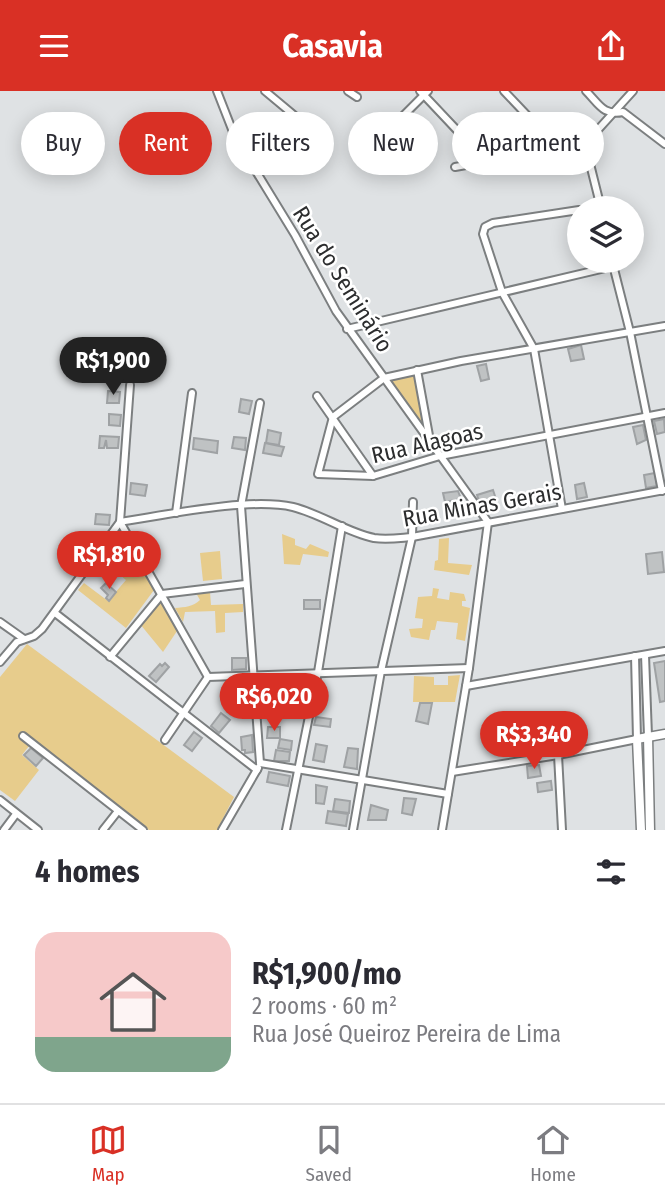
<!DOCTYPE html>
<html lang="en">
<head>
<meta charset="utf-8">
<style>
	:root { --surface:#fff; --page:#f2f2f3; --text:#2b2b33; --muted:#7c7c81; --line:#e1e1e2; --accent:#d93025 }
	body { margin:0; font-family:"Fira Sans Condensed",sans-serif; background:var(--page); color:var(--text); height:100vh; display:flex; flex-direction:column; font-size:26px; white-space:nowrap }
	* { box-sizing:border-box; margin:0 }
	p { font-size:23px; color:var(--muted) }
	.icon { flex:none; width:38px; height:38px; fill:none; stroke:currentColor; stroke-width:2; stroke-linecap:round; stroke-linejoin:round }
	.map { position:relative; height:739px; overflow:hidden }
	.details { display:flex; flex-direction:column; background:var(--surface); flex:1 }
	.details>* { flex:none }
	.banner { position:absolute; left:21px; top:21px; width:623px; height:63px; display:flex; gap:14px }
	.tools { position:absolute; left:567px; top:105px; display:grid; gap:14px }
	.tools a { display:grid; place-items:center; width:77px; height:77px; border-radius:50%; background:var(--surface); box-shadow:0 4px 18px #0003; font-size:35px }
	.price { position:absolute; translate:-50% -60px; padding:0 16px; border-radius:24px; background:var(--accent); color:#fff; font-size:23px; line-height:46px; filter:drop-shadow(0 2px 4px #0008) }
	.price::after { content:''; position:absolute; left:50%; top:42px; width:21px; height:16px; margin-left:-10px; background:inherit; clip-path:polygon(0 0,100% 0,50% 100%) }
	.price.selected { background:#222; color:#fff }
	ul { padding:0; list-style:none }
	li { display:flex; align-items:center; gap:21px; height:175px; padding:0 35px }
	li+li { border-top:2px solid var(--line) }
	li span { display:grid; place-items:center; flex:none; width:196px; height:140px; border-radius:21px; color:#555 }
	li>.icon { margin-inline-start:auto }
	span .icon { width:84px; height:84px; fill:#fffc; stroke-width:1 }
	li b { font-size:30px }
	h2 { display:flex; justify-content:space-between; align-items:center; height:84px; padding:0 35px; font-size:30px }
	.tag { padding:0 24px; border-radius:32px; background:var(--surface); box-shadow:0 4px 18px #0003; font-size:24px; line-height:63px }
	.tag.selected { background:var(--accent); color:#fff }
	header { display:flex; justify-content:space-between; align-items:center; height:91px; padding:0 35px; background:var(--accent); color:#fff; font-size:32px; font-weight:700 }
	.menu { display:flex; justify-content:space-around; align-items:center; height:98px; border-top:2px solid var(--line); background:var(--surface); font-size:19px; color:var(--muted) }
	.menu a { display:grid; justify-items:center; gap:4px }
	.menu .selected { color:var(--accent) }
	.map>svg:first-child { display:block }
	.green { fill:#e7cc8c }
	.building { fill:#bfc2c3; stroke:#9fa2a4; stroke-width:2 }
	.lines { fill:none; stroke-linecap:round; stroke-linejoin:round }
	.minor-casing { stroke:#7c7f80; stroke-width:10 }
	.tertiary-casing { stroke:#7c7f80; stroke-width:11 }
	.minor { stroke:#fff; stroke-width:6 }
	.tertiary { stroke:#fff; stroke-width:8 }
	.labels { text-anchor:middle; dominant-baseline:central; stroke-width:5; stroke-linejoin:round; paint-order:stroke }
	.street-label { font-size:23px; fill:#2c2d2e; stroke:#fff }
</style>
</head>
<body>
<header><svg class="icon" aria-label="menu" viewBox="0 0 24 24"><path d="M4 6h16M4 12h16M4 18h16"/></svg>Casavia<svg class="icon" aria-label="share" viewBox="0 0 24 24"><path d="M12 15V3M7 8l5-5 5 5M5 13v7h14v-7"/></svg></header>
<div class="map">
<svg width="665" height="739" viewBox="0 0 665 739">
	<rect width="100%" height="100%" fill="#dfe2e4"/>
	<g class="green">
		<polygon points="415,284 427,343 388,289"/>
		<polygon points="282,443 295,448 295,454 306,458 310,453 329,461 328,466 303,463 300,474 284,473"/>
		<polygon points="123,446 154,499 126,537 78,499 84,492 108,510 126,489 101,468"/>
		<polygon points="449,447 448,472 472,474 469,484 434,479 435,470 438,469 439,448"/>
		<polygon points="220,460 222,488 203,490 200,462"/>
		<polygon points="433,497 439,498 437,507 449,509 450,501 464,503 466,510 462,510 462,515 470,517 465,550 456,548 458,532 437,530 435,539 431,539 429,549 411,546 409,538 422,537 423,528 415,527 418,506 432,505"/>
		<path d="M210 501 211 514 243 513V521L225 522V541L216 542 215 520 185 521 183 531 175 517C185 516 193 516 200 509L196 502Z"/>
		<polygon points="161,509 177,540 163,561 140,533"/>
		<polygon points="27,553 234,706 217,739 149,739 23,640 18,645 29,655 22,664 39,679 15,710 0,699 0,586"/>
		<polygon points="460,584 455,611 413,611 414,585 434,586 434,594 448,594 448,585"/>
	</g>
	<g class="building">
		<polygon points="581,254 584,268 571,270 568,258"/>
		<polygon points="486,273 489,288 481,290 477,275"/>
		<polygon points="108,300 120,301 119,312 107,312"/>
		<polygon points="241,308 252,310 249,323 239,321"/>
		<polygon points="109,323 121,324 120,335 109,334"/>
		<polygon points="664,328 665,341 657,343 654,330"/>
		<polygon points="643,334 646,349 637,353 633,336"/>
		<polygon points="268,339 281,342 279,354 266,352"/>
		<polygon points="100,345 119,346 118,357 107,357 106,349 104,357 99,357"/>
		<polygon points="234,346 246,347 245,359 232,357"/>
		<polygon points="194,347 218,350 217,362 193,358"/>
		<polygon points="265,352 284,356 281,365 263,362"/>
		<polygon points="655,382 657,395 646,397 644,384"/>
		<polygon points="131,392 147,394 145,405 130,403"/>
		<polygon points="584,392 587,406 577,408 575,394"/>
		<polygon points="493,399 496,408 480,413 477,404"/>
		<polygon points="458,400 461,408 445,411 443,402"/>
		<polygon points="96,423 110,424 109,434 95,433"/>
		<polygon points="662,461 664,481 648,483 646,463"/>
		<polygon points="106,492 116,501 109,510 106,507 108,504 101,497"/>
		<rect x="304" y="509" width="16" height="9"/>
		<polygon points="232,567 246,567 246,578 232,579"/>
		<polygon points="665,570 665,610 660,611 654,572"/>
		<polygon points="165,572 169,576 156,591 149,585 160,573 162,575"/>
		<polygon points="278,598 279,612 271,612 271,606 266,606 265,599"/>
		<polygon points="294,603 304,603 303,616 293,615"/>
		<polygon points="420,612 432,612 428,633 416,630"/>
		<polygon points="221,622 230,629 219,642 211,635"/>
		<polygon points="316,626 331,628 330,636 314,634"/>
		<polygon points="268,636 280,636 280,647 267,647"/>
		<polygon points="194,641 202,647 192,660 184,654"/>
		<polygon points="252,644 253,661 245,662 245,659 242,659 241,646"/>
		<polygon points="280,648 292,650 291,659 278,657"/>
		<polygon points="316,653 327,655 324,671 313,669"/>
		<polygon points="31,657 43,667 36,675 24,664"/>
		<polygon points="348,657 358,658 357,678 344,676"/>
		<polygon points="276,659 290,661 289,670 274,670"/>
		<polygon points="539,674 541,685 528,687 527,675"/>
		<polygon points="269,681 290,685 288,695 267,691"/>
		<polygon points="551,690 552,699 538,701 537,692"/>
		<polygon points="316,694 327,696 324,713 316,712"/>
		<polygon points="404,707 416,708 412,724 402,722"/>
		<polygon points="335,708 350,710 349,722 333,720"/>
		<polygon points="371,714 388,719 386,729 368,729"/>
		<polygon points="328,720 348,723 346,735 326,732"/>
	</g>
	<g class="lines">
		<defs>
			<g id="minor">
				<polyline points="217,0 235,46 295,144 336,220 488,431"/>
				<polyline points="265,0 301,30"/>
				<polyline points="348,0 357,6"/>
				<polyline points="420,0 486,70"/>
				<polyline points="504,0 558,57"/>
				<path d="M586 0C599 13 603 25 623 21L665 53"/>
				<polyline points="401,27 428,0"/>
				<polyline points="585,53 633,0"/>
				<polyline points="585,53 601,117"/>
				<polyline points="455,76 585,53"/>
				<polyline points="588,117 601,115"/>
				<polyline points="612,170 630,241 662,400"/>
				<polyline points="665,235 461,270 384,287 333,326 318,383 373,385 440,365 665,322"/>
				<polyline points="347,238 614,175"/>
				<polyline points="417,279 430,350"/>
				<polyline points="130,294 120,431 208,586"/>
				<polyline points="317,305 373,385"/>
				<polyline points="260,312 241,415 260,672"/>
				<polyline points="562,418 534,258 502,201 483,143 485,136 493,132 579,119"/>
				<polyline points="176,422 192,302"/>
				<polyline points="55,522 257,679"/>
				<polyline points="0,531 24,548"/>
				<polyline points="645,564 648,645"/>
				<polyline points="110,566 162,503 245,493"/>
				<path d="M0 571 17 551 34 545 42 538 120 431C166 424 249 406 293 416 321 423 346 441 374 447 387 449 399 447 412 446L665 399"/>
				<polyline points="466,595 665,560"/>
				<polyline points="23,645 143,739"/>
				<polyline points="165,649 208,586 469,577"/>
				<polyline points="558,664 562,739"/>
				<polyline points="260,672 448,703"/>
				<polyline points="452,681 558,664 637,648 635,565"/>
				<polyline points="0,709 38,739"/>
				<polyline points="4,739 16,723"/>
				<polyline points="103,739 118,720"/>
				<polyline points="222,739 258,677"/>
				<polyline points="286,739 318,581 342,435"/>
				<polyline points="353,739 381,580 412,446 413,411"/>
				<polyline points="442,739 469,577 488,431"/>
			</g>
			<g id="tertiary">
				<polyline points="648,645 650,739"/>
				<polyline points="641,739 637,648 665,643"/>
			</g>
		</defs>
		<use href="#minor" class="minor-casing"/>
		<use href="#tertiary" class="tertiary-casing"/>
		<use href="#minor" class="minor"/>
		<use href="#tertiary" class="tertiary"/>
	</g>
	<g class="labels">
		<g class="street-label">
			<text transform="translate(343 188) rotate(58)">Rua do Seminário</text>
			<text transform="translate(427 352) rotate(-13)">Rua Alagoas</text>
			<text transform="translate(482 414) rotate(-10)">Rua Minas Gerais</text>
		</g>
	</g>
</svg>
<div class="tools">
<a><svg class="icon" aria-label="layers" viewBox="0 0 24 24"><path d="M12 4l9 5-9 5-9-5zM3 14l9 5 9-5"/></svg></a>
</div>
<b class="price selected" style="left:113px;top:306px">R$1,900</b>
<b class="price" style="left:109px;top:500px">R$1,810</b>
<b class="price" style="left:274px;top:642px">R$6,020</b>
<b class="price" style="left:534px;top:680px">R$3,340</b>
<div class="banner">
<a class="tag">Buy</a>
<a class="tag selected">Rent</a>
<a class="tag">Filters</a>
<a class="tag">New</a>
<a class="tag">Apartment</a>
</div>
</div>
<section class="details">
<h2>4 homes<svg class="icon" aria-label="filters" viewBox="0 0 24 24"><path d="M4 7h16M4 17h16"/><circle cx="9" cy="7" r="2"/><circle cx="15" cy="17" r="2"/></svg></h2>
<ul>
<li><span style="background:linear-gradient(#f6c9c9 75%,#7fa58c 0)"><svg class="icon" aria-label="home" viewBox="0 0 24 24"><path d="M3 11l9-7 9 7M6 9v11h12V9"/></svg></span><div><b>R$1,900/mo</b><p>2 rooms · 60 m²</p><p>Rua José Queiroz Pereira de Lima</p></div></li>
</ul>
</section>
<nav class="menu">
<a class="selected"><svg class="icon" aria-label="map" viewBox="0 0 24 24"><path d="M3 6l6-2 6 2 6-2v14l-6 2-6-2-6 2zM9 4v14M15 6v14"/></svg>Map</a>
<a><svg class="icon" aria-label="saved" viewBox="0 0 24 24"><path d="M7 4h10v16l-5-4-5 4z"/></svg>Saved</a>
<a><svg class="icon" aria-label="home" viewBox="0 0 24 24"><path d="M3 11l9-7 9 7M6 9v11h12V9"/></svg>Home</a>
</nav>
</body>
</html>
